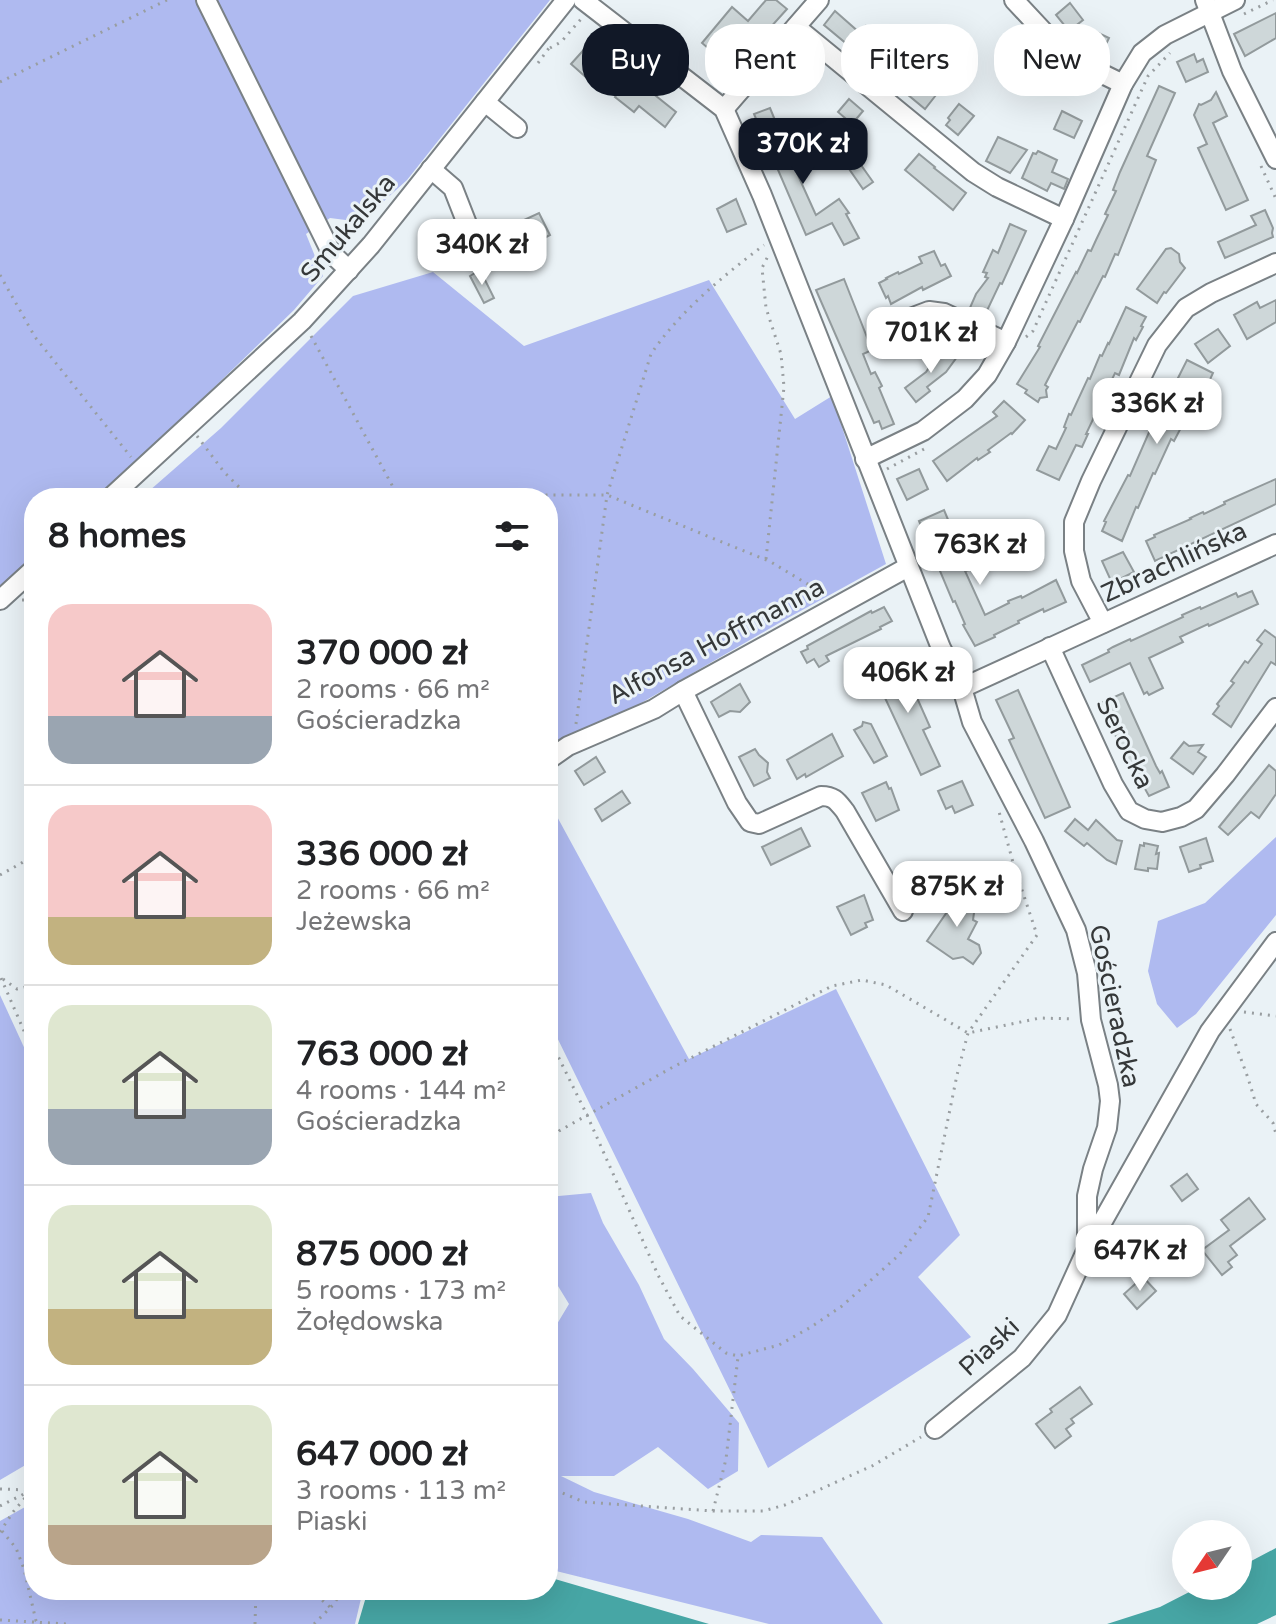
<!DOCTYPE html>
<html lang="en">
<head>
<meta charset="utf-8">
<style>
	:root { --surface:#fff; --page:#f6f6f6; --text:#202124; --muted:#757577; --line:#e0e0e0; --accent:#111827 }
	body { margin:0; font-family:"Varela Round",sans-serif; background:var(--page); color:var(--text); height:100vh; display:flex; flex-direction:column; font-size:30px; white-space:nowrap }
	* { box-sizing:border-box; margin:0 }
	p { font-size:26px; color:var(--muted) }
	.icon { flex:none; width:44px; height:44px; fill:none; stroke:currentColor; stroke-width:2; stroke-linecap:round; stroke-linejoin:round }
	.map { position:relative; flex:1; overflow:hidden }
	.drawer { position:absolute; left:24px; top:488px; width:534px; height:1112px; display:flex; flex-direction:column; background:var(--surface); border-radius:32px; box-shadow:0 8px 32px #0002 }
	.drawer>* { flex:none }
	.guide { position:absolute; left:582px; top:24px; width:574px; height:72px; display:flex; gap:16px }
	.needle { width:52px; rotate:235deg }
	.buttons { position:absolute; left:1172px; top:1520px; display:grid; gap:16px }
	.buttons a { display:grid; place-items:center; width:80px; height:80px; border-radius:50%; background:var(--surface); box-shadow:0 8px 32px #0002; font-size:40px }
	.price { position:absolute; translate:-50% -68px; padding:0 18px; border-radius:16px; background:#fff; color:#222; font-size:26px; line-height:52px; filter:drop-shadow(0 2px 4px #0008) }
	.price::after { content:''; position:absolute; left:50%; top:48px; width:24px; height:18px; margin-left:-12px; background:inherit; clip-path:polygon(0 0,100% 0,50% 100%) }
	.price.active { background:var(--accent); color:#fff }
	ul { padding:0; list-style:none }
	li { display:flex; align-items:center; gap:24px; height:200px; padding:0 24px }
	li+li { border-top:2px solid var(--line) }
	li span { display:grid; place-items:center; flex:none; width:224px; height:160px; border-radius:24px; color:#555 }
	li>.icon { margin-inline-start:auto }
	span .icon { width:96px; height:96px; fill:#fffc; stroke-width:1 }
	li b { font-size:34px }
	h2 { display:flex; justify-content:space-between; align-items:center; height:96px; padding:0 24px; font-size:34px }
	.pill { padding:0 28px; border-radius:32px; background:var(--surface); box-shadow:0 8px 32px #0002; font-size:28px; line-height:72px }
	.pill.active { background:var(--accent); color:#fff }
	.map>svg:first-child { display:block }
	.green { fill:#afbaf0 }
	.water { fill:#47a6a5 }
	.building { fill:#ced7d9; stroke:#929a9c; stroke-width:2 }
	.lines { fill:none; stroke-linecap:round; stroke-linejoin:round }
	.minor-casing { stroke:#7a8185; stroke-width:22 }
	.path { stroke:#999ea1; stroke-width:3; stroke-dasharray:2 6; stroke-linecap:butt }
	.minor { stroke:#fff; stroke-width:18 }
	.labels { text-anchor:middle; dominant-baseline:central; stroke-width:6; stroke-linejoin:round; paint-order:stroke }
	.street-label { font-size:26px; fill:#353839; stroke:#eaf2f6 }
</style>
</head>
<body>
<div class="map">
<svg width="1276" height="1624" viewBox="0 0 1276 1624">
	<rect width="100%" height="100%" fill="#eaf2f6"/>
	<g class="green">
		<polygon points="0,0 550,0 407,180 361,222 330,218 306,234 323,276 294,310 100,498 34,498 34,561 0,591"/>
		<polygon points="433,272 524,346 709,280 795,419 832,396 886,564 786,619 548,757 548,498 141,498 221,428 353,296"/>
		<polygon points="548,800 689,1059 836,989 960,1235 918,1277 971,1337 768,1468 548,1019"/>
		<polygon points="1276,837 1276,915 1196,1014 1177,1028 1157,1004 1148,971 1158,921 1205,903"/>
		<polygon points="0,995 34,1069 34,1460 0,1480"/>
		<polygon points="591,1193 603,1223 639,1285 664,1339 693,1369 739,1423 738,1471 708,1489 658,1447 614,1476 561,1476 594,1492 688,1519 751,1542 761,1535 822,1537 883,1624 769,1624 548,1569 548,1339 569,1304 550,1273 548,1266 548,1197"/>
		<polygon points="34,1502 34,1590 363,1590 355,1624 0,1624 0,1521"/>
	</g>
	<g class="water">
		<polygon points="1276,1548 1276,1615 1257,1624 1107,1624 1160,1607 1201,1586 1238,1586 1238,1568"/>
		<polygon points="548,1577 709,1624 358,1624 368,1590 548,1590"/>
	</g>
	<g class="building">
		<polygon points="766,0 776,0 787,9 759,40 753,36 745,46 731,34 715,54 702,43 732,7 748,21"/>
		<polygon points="1070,3 1083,20 1069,31 1056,15"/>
		<polygon points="835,11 860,33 866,26 886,43 881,49 897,63 901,58 915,69 910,74 936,95 925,109 824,25"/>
		<polygon points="1276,13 1276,38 1245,56 1234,34"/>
		<polygon points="1092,30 1109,38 1101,55 1084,46"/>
		<polygon points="589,44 606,58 588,79 571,64"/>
		<polygon points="1020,46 1029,57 1032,57 1032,61 1038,68 1028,76 1022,70 1016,75 1007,74 1007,70 1004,65 1008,61 1006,58"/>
		<polygon points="1194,54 1197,62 1203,59 1208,72 1186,82 1177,62"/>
		<polygon points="631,76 676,112 665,127 639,106 634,112 615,97"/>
		<polygon points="1159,86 1175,93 1147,156 1156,160 1118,255 1115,254 1105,277 1103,276 1080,322 1078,321 1045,385 1048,387 1046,390 1047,397 1040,398 1038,402 1025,393 1027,390 1017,384 1040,347 1038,346 1076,272 1077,273 1088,250 1091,251 1096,240 1108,215 1105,214 1116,191 1113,190 1120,172"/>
		<polygon points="1216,92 1227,116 1213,123 1248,200 1226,210 1198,148 1207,144 1194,115 1199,104 1201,105 1211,100"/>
		<polygon points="849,99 863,111 852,124 838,112"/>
		<polygon points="959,104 974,116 958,135 946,125 950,120 948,118"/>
		<polygon points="770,108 792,162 815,213 816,215 839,199 849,213 846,214 859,238 844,245 832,223 806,235 754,114"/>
		<polygon points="1062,111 1082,121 1074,138 1054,129"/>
		<polygon points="998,137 1027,150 1010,173 986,161"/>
		<polygon points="844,141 873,182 863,189 847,166 851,163 836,152"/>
		<polygon points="1038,151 1057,160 1052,172 1068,179 1064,189 1051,183 1047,191 1022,178 1033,153 1036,154"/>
		<polygon points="919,154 935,167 934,168 966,193 953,210 905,170"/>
		<polygon points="736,199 746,224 727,232 717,209"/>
		<polygon points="1265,210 1273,228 1272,233 1273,237 1225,258 1218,242 1256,225 1251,216"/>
		<polygon points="539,213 550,235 535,243 524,220"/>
		<polygon points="1010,224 1026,231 1002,284 1000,283 984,317 969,310 976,294 988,278 985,277 987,273 983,272 993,250 998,253"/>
		<polygon points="1171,248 1179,254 1180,262 1185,268 1166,293 1164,292 1157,303 1137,289 1166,249"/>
		<polygon points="934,251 941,266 945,264 951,276 923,290 922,287 891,304 888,296 886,298 879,283 887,279 886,278 898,272 899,274 922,263 919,257"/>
		<polygon points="480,270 494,298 484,303 470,276"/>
		<polygon points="844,279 872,350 863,354 871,374 875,372 882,386 879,388 894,424 882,429 879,421 874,423 816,290"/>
		<polygon points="1276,300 1276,322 1247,339 1234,315 1257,302 1260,308"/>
		<polygon points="1126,307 1146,317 1141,326 1143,327 1136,340 1134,338 1119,375 1115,373 1086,434 1088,434 1082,447 1076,445 1059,480 1037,470 1049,446 1056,449 1066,428 1064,427 1069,414 1071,415 1088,378 1090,379 1100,355 1102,356 1108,343 1109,344"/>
		<polygon points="1218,329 1230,346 1208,363 1195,344"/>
		<polygon points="943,347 957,357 946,372 927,387 930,391 916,402 905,388 926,372"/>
		<polygon points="1187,360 1213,373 1202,397 1198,395 1174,441 1171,439 1155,474 1153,473 1138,508 1136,507 1122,541 1102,531 1106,522 1104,521 1128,475 1130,476 1157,414 1161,406 1163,406 1174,383 1175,384"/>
		<polygon points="1004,401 1025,420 1012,434 1011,433 988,450 990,452 978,460 977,458 947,481 933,461 997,416 993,412"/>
		<polygon points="919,469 928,489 907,500 897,479"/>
		<polygon points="1276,479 1276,504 1155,561 1146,541 1155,537 1154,535 1191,519 1190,518 1203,512 1204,514 1225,504 1224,502"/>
		<polygon points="944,510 969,570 965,571 985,615 1009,603 1008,601 1021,596 1022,598 1056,580 1066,602 1044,612 1043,609 1018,621 1019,623 994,635 995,637 975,646 963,625 965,624 955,601 953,602 919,521"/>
		<polygon points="1041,533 1043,559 1018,561 1017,534"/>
		<polygon points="1123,552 1134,572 1112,583 1102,561"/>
		<polygon points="1252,591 1258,604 1209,626 1208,624 1180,637 1183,642 1149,658 1163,688 1149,695 1147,692 1144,694 1130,663 1090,682 1082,665 1109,652 1108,650 1113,647 1130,639 1131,641 1183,617 1182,615 1200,607 1201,609 1236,593 1238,597"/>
		<polygon points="884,607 892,621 880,627 881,629 826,656 829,661 819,667 814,659 807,663 801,652 808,649 807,646 871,611 872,613"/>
		<polygon points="1265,630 1276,638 1276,665 1271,662 1231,727 1213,714 1219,706 1217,704 1234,683 1231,681 1245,661 1248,663 1262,644 1257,640"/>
		<polygon points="896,658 903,674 906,673 930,727 923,730 940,766 921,775 879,685 885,683 877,666"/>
		<polygon points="740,684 750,702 740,712 730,711 719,717 711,702"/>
		<polygon points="1018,690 1070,807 1045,818 1009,740 1014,738 996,700"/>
		<polygon points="1123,693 1156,766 1160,773 1162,771 1169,787 1149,796 1144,787 1142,788 1131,765 1129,766 1101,703"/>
		<polygon points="863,722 871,724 887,756 874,763 854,730 862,726"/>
		<polygon points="832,734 843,756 806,777 805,774 797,779 787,760"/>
		<polygon points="1184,742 1189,746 1203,745 1198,752 1206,757 1193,774 1171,758"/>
		<polygon points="755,749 759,755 768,763 767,772 770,778 754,786 739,757"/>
		<polygon points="596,757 605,772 584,785 575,771"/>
		<polygon points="1269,765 1276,771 1276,794 1259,818 1251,812 1228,835 1219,827"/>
		<polygon points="962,781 973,805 955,813 952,806 946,809 938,791"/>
		<polygon points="886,782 889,789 891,788 899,810 876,821 862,793"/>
		<polygon points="622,791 630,803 602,821 595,809"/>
		<polygon points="1075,819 1088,830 1096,820 1117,840 1122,841 1116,864 1107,860 1087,843 1084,846 1065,831"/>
		<polygon points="801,828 810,846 771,865 762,847"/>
		<polygon points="1206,838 1213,861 1200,865 1201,868 1189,872 1180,847"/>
		<polygon points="1144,843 1158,846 1156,854 1159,853 1157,869 1148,868 1148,871 1135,869 1140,845 1144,846"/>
		<polygon points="958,886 971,896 969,900 975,906 973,920 977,922 968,939 979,945 981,953 973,964 963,957 953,959 927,941 949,909 944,906"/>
		<polygon points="864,895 873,920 865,923 867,927 851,935 837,907"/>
		<polygon points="1187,1174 1198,1189 1182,1201 1171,1186"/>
		<polygon points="1249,1198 1265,1219 1230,1246 1237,1255 1228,1262 1232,1267 1222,1275 1202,1250 1229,1230 1221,1220"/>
		<polygon points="1143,1277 1156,1291 1137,1309 1124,1294"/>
		<polygon points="1080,1387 1092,1404 1071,1419 1074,1423 1066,1429 1071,1436 1055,1448 1036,1424 1052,1412 1050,1409"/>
	</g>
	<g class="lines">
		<defs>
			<g id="minor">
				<polyline points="206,0 332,254 349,270"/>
				<polyline points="583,0 724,109 762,195 941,648 962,688 972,722 1034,841 1076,930 1087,973 1091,1020 1108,1085 1110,1101 1107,1128 1093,1169 1087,1196 1087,1249"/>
				<polyline points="1014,0 1055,44 1080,63 1123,84"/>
				<polyline points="1205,0 1232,71 1276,159"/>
				<polyline points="796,27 973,172 997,187 1064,219"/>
				<polyline points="485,102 517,128"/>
				<polyline points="724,109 819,0"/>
				<polyline points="431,169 453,188 471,234"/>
				<polyline points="900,322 929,311 944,313 1006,342"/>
				<polyline points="865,459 923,431 965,399 987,375 1006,342 1064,219 1123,84 1142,53 1165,35 1235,0"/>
				<polyline points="110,498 302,321 371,245 566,0"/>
				<polyline points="0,600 34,569"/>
				<polyline points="1103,623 1081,581 1074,551 1074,522 1091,481 1157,345 1186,308 1211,293 1276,263"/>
				<polyline points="1050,647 1113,784 1129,811 1145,819 1162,822 1181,817 1196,809 1225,775 1276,708"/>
				<polyline points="962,688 1276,544"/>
				<path d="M683 691 737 803 750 822 759 824 821 796C834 796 837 801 845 811L903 911"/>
				<polyline points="548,760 568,746 654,709 683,691 908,567"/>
				<polyline points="935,1429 1022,1358 1057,1315 1087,1249 1210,1031 1276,942"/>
			</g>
		</defs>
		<use href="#minor" class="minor-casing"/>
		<g class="path">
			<polyline points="1244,14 1273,0"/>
			<polyline points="550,48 561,42 582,18"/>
			<polyline points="538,63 552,44"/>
			<polyline points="0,82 167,0"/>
			<polyline points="1261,166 1276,199"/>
			<polyline points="0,275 35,337 131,457"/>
			<polyline points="311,336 399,498"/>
			<polyline points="1026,337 1033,331 1148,76 1170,53"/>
			<polyline points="197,436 224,472 247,495 607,495 771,562 824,594"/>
			<polyline points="887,469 926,448"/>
			<polyline points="766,559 784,387 781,354 766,308 762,268 768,256"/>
			<polyline points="22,600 29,600 34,597"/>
			<path d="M576 724 607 495 651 354C679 312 723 276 764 245"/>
			<polyline points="0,875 34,856"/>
			<polyline points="1,978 34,1054"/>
			<polyline points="3,979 17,989 34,985"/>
			<polyline points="1244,1012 1276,1016"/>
			<polyline points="1230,1029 1248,1078 1256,1104 1273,1123 1276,1134"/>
			<polyline points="548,1036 587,1115 658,1275 680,1316 726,1353 738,1356 779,1345 811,1327 842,1306 899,1255 928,1217 957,1075 968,1033 1037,935 1014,866 998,808"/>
			<polyline points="548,1143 559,1131 673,1067 832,986 862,980 886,985 968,1033 1040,1018 1074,1019"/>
			<polyline points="548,1487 584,1502 713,1511 763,1511 785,1505 872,1466 921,1437"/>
			<polyline points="0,1489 27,1490"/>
			<polyline points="0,1506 34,1489"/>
			<polyline points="713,1511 726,1459 738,1357"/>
			<polyline points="2,1531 16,1548 24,1569 36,1621 39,1624"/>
			<polyline points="0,1532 13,1512 31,1491"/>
			<polyline points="310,1590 330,1607"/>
			<polyline points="0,1620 67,1624"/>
			<polyline points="255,1624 256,1590"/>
			<polyline points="314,1624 333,1605 343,1590"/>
		</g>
		<use href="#minor" class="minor"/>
	</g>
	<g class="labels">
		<g class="street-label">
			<text transform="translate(348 228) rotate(-50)">Smukalska</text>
			<text transform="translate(1174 562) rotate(-25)">Zbrachlińska</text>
			<text transform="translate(716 641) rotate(-28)">Alfonsa Hoffmanna</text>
			<text transform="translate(1125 743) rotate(64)">Serocka</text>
			<text transform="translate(1115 1006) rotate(78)">Gościeradzka</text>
			<text transform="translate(989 1347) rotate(-43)">Piaski</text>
		</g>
	</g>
</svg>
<div class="buttons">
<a><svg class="needle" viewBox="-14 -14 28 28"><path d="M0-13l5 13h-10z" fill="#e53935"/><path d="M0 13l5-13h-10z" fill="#757577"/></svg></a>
</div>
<b class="price active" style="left:803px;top:186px">370K zł</b>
<b class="price" style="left:482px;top:287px">340K zł</b>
<b class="price" style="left:931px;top:375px">701K zł</b>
<b class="price" style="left:1157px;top:446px">336K zł</b>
<b class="price" style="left:980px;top:587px">763K zł</b>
<b class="price" style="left:908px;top:715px">406K zł</b>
<b class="price" style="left:957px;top:929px">875K zł</b>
<b class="price" style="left:1140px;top:1293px">647K zł</b>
<div class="guide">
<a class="pill active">Buy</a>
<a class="pill">Rent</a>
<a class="pill">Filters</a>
<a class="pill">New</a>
</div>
<section class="drawer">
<h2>8 homes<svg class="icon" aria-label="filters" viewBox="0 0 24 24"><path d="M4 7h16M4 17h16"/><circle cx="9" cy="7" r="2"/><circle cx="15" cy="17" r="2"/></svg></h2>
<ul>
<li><span style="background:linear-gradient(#f6c9c9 70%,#9aa5b1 0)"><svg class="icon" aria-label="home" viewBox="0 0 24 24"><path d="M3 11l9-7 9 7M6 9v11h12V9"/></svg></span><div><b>370 000 zł</b><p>2 rooms · 66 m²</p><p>Gościeradzka</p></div></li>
<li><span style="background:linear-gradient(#f6c9c9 70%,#c2b280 0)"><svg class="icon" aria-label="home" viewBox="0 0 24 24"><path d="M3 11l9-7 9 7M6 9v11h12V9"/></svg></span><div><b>336 000 zł</b><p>2 rooms · 66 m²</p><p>Jeżewska</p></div></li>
<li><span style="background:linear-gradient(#dfe7d0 65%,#9aa5b1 0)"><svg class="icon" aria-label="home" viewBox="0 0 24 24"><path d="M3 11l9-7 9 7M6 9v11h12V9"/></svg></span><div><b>763 000 zł</b><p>4 rooms · 144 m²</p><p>Gościeradzka</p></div></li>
<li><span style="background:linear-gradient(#dfe7d0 65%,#c2b280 0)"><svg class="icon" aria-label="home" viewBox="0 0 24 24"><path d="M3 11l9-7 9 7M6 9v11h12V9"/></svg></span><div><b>875 000 zł</b><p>5 rooms · 173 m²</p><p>Żołędowska</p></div></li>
<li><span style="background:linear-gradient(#dfe7d0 75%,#b9a48a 0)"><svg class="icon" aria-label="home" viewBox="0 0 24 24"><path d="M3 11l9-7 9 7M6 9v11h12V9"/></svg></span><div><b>647 000 zł</b><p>3 rooms · 113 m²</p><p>Piaski</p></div></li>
</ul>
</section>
</div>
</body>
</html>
